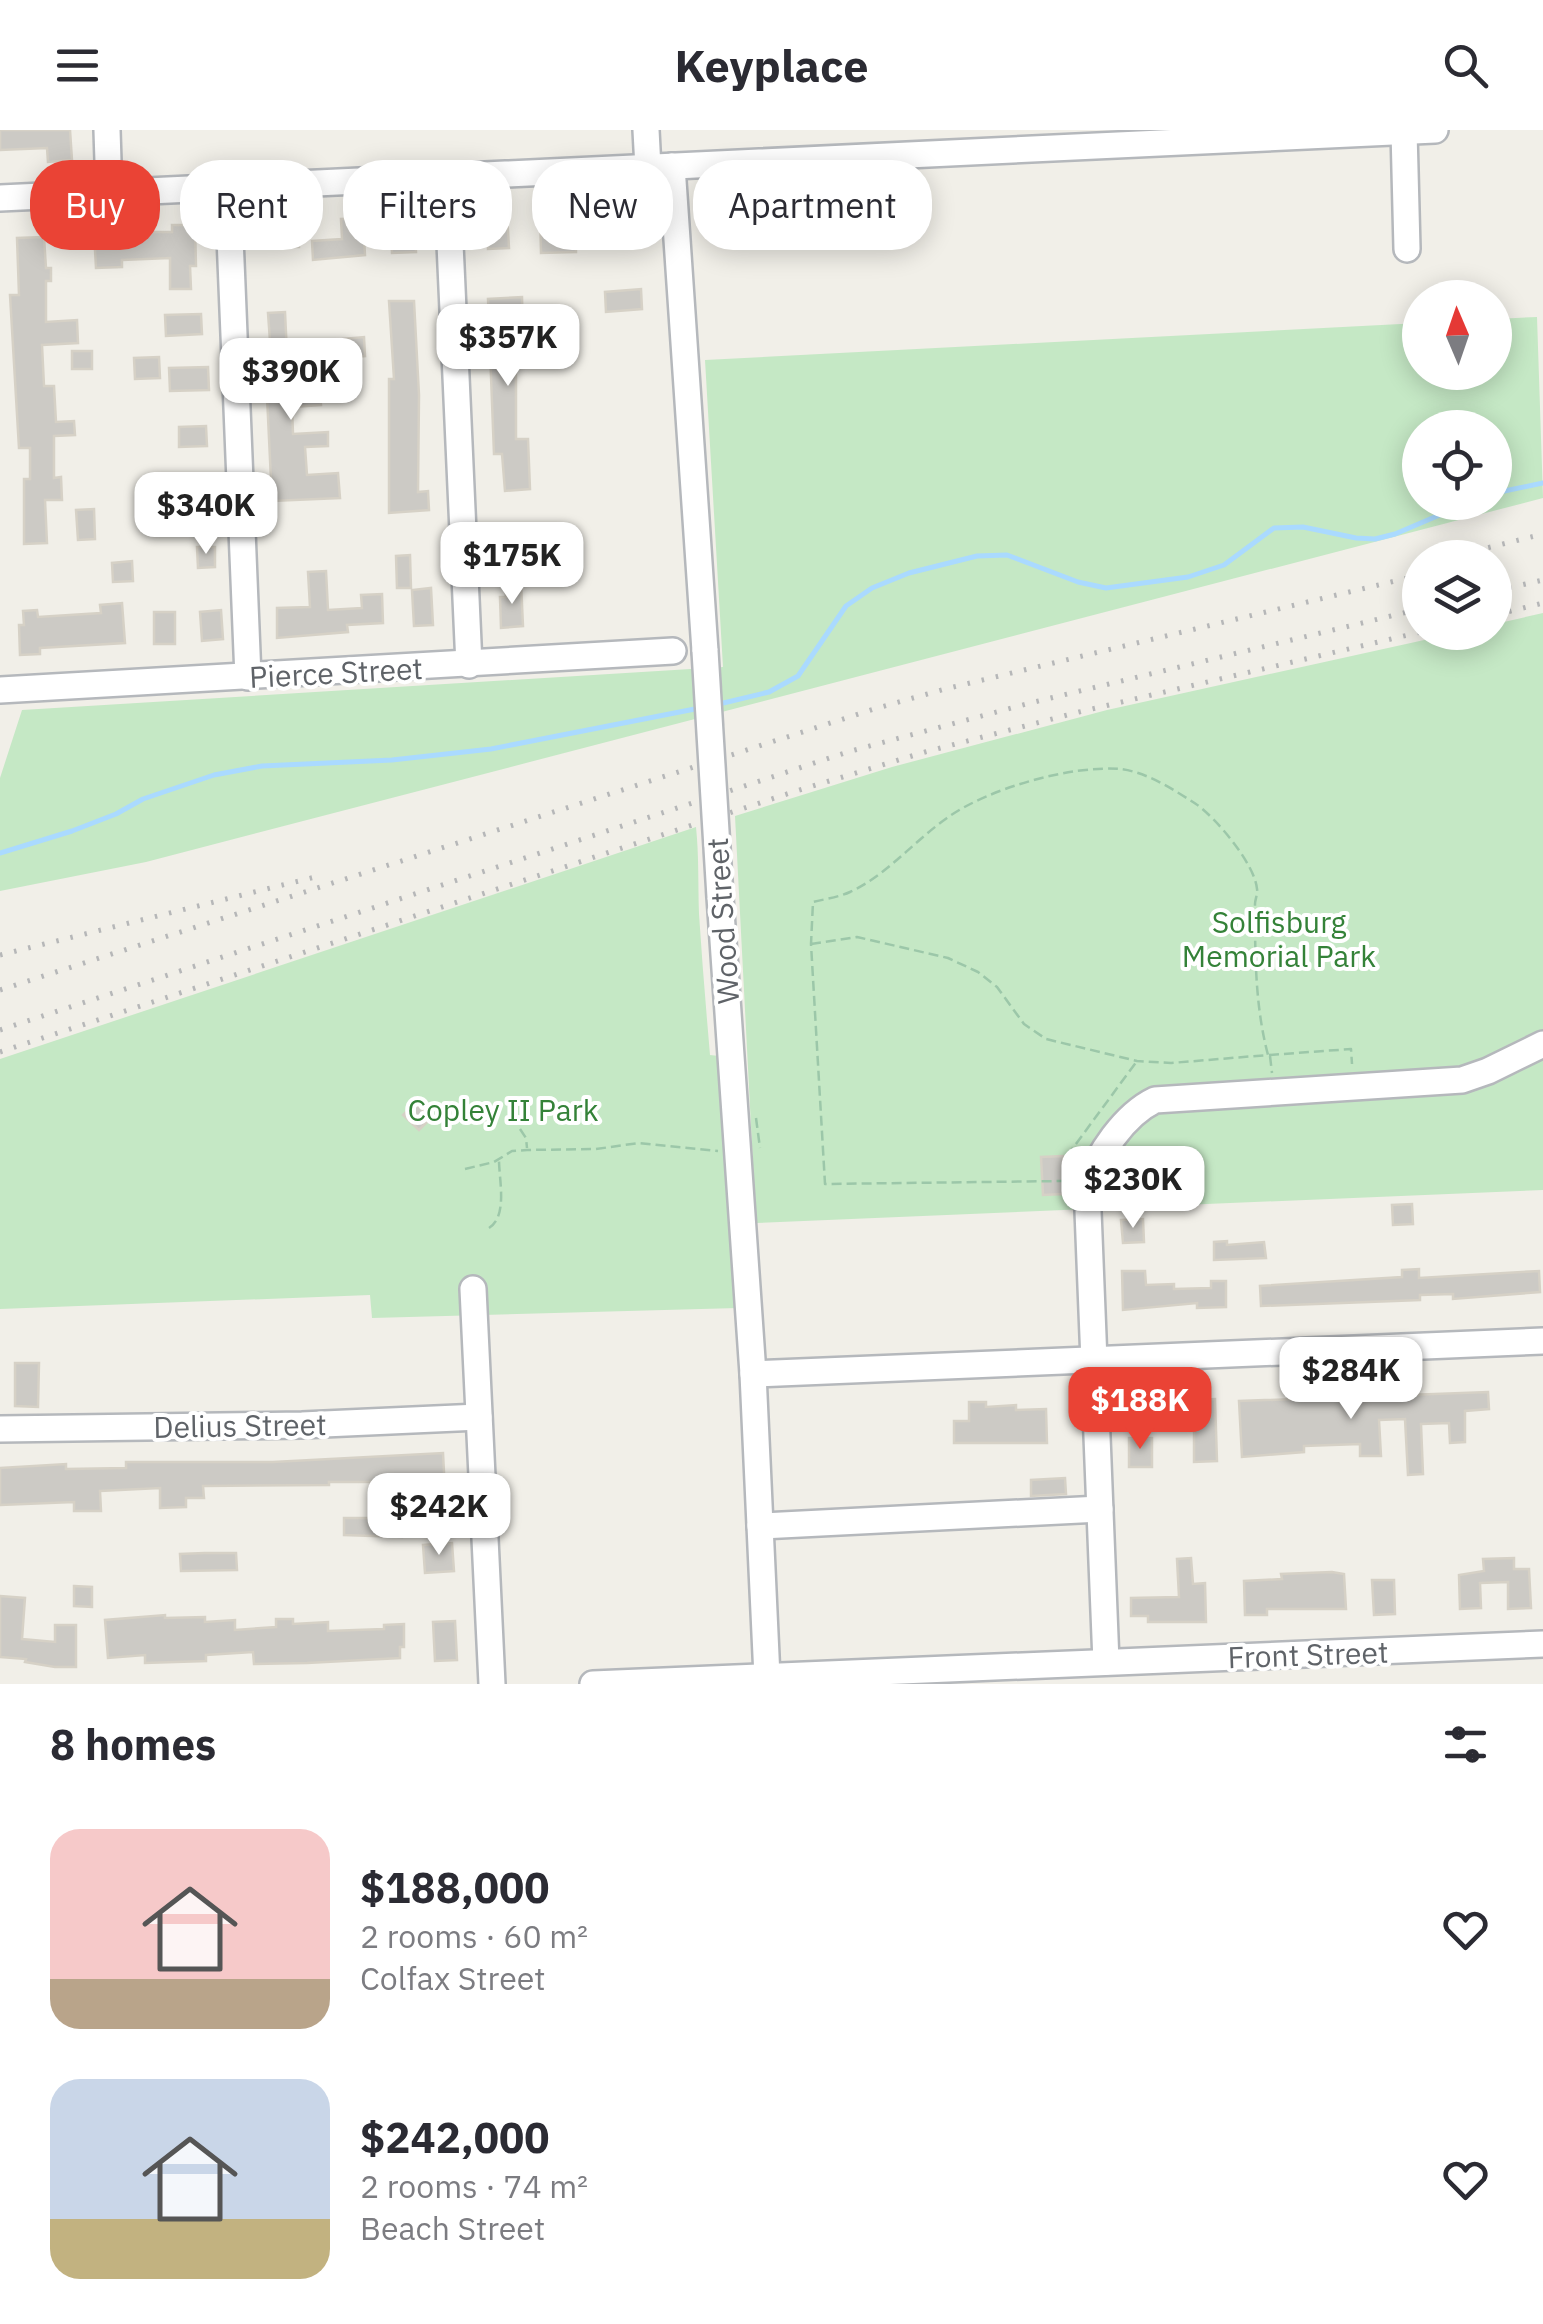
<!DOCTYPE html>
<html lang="en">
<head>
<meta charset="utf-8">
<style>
	:root { --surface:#fff; --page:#f7f7f7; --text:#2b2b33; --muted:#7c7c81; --accent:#ea4335 }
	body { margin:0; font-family:"IBM Plex Sans",sans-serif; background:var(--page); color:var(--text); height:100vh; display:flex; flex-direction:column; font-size:38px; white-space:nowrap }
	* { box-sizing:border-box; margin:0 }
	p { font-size:32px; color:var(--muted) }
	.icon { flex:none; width:55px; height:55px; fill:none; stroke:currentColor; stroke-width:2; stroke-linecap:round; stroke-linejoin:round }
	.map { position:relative; height:1554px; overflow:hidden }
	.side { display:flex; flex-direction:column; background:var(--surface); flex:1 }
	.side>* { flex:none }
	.guide { position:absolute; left:30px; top:30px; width:1000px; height:90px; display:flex; gap:20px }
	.needle { width:65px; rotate:358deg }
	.fabs { position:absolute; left:1402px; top:150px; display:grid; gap:20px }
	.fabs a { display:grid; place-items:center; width:110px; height:110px; border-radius:50%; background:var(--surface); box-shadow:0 5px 25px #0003; font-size:50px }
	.price { position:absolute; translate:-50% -85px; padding:0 22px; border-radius:20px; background:#fff; color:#222; font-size:32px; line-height:65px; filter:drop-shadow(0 2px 5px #0008) }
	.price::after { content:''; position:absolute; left:50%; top:60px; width:30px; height:22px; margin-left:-15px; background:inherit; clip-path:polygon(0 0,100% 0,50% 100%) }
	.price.current { background:var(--accent); color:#fff }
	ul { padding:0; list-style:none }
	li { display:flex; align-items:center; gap:30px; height:250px; padding:0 50px }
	li span { display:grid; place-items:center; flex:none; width:280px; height:200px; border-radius:30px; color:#555 }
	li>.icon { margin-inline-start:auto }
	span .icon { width:120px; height:120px; fill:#fffc; stroke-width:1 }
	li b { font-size:42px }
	h2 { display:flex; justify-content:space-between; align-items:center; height:120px; padding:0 50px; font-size:42px }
	.chip { padding:0 35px; border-radius:40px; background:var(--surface); box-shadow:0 5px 25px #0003; font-size:35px; line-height:90px }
	.chip.current { background:var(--accent); color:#fff }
	header { display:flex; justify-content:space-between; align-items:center; height:130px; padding:0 50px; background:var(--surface); font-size:45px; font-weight:800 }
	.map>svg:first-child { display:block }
	.green { fill:#c5e8c5; fill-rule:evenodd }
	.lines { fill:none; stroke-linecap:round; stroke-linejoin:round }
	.stream { stroke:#aadaff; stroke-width:5 }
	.building { fill:#cccac5; stroke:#d6d1c6; stroke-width:2.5 }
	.minor-casing { stroke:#b5b8bc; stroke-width:30 }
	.path { stroke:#9cc7a9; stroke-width:2.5; stroke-dasharray:10 5; stroke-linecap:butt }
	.minor { stroke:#fff; stroke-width:25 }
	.rail { stroke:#b6b7b8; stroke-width:5; stroke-dasharray:2.5 12; stroke-linecap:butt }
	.minor-bridge-casing { stroke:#b5b8bc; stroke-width:30; stroke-linecap:butt }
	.minor-bridge { stroke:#fff; stroke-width:25 }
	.labels { text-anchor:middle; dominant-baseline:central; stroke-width:8; stroke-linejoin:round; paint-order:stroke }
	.street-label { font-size:30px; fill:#5f6368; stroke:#fff }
	.park-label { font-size:30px; fill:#348238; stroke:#fff }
</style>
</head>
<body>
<header><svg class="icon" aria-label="menu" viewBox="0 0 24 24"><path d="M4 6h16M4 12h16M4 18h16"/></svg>Keyplace<svg class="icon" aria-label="search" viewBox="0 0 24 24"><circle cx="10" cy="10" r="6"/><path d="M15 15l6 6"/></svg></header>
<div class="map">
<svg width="1543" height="1554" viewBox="0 0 1543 1554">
	<rect width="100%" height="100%" fill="#f1efe8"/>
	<g class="green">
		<path d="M1537 187 1543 368 146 732 0 761V648L22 580 723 537 705 230 1420 193V242H1495V189ZM1420 298H1495V372H1420Z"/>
		<polygon points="1543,483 1543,1060 756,1093 735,686 892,637 1107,580 1456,503 1495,502 1495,494"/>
		<path d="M696 697C699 726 698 754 699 784 702 831 706 878 710 925L719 926 738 1178 372 1188 370 1165 0 1179V929Z"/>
	</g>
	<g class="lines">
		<g class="stream">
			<polyline points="1495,363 1543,353"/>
			<polyline points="715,575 769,562 798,546 846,476 872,458 909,443 977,426 1007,425 1078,452 1106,458 1188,447 1224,435 1274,398 1303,397 1356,408 1375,409 1395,404 1470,372"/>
			<polyline points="0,723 72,701 116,684 143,669 214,645 262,636 392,630 491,619 700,578"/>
		</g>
	</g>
	<g class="building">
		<polygon points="0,0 70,0 72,30 48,32 47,18 0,20"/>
		<polygon points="615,69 617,110 576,113 576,122 541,123 540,83 557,82 557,88 596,87 595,70"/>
		<polygon points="507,82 509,118 488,119 487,84"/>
		<polygon points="414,85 416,122 392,123 390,86"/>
		<polygon points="363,88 365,125 313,130 312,111 342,109 341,89"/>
		<polygon points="258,93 288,93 288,96 299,96 299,117 258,117"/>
		<polygon points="172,95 195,95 196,136 190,136 191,159 170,159 170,128 122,130 122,137 96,138 94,102 172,102"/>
		<polygon points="44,107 46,138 51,138 51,151 46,151 46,192 77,190 78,213 42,215 44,256 54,256 56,292 74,291 75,305 54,306 54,348 61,347 62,370 45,370 47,413 24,414 24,349 30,349 30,318 19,318 10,165 19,165 17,108"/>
		<polygon points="641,159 642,179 606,182 605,162"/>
		<polygon points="522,167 524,237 516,238 516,309 528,309 530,359 505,361 502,324 494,324 488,169"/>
		<polygon points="389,171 414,171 419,265 418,362 428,361 429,380 389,383 389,249 394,249"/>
		<polygon points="285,182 287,224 303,222 306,260 320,259 321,275 292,277 293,304 328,302 328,316 305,317 307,345 338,343 340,368 272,371 266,245 262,245 261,226 271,225 268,183"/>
		<polygon points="201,184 202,204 166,206 165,185"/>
		<polygon points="364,207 365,226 344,228 343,209"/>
		<rect x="72" y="221" width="20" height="18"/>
		<polygon points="159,227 160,248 135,249 134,228"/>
		<polygon points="208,237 209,260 170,261 169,238"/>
		<polygon points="206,296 207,316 179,317 179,297"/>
		<polygon points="208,363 210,384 183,386 182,364"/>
		<polygon points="94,379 95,409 78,410 76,380"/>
		<polygon points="493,394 523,394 523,413 494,414"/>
		<polygon points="197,417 215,417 215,437 198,438"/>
		<polygon points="410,425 411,458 397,458 396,426"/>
		<polygon points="132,431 133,451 113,452 112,433"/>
		<polygon points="326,441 328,480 362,478 361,465 382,464 383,493 347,495 348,502 277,508 277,478 310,477 308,442"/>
		<polygon points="521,453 523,496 501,498 500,467 506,467 505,454"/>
		<polygon points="431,458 433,495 414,496 412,460"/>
		<polygon points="122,473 125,513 40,518 40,524 20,525 19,495 24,495 23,481 37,480 38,487 101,483 100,475"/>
		<polygon points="221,480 223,509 202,511 200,482"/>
		<rect x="154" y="482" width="21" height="32"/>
		<polygon points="415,973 431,988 419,1000 403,985"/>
		<polygon points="1063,1026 1064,1064 1043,1065 1041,1027"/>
		<polygon points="1412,1074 1413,1094 1393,1095 1392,1075"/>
		<polygon points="1143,1089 1144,1112 1123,1113 1121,1090"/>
		<polygon points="1227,1111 1227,1115 1264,1112 1266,1128 1214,1130 1214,1112"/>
		<polygon points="1419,1139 1419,1148 1539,1141 1540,1162 1453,1169 1453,1164 1420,1165 1420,1170 1261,1176 1260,1156 1402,1147 1402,1140"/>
		<polygon points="1122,1141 1145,1141 1146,1155 1174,1154 1174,1159 1211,1158 1211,1151 1226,1151 1226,1177 1197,1178 1197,1173 1123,1180"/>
		<polygon points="15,1233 39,1233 38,1277 15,1276"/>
		<polygon points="1488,1262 1489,1279 1465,1281 1465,1312 1450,1313 1449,1293 1421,1294 1423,1344 1408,1345 1405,1289 1379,1290 1381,1326 1360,1326 1360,1314 1304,1316 1304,1322 1242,1327 1239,1271"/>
		<polygon points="1215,1269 1217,1331 1194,1332 1194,1296 1178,1297 1177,1271"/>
		<polygon points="969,1272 986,1272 986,1277 1016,1275 1016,1280 1046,1279 1047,1313 954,1313 954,1291 969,1291"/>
		<rect x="1129" y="1308" width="23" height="29"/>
		<polygon points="443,1323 445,1362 390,1366 389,1352 329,1352 329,1355 203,1356 204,1368 186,1368 186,1377 160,1378 160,1358 100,1361 101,1381 74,1381 74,1372 0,1375 0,1338 66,1334 66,1339 126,1338 126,1332 273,1332"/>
		<polygon points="1065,1348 1066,1364 1031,1366 1031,1350"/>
		<polygon points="344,1388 402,1388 402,1407 344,1405"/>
		<polygon points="452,1413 454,1441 425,1443 423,1415"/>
		<polygon points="205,1423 236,1423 237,1440 181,1441 180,1424"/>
		<polygon points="1191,1428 1193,1454 1205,1453 1206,1492 1148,1492 1148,1486 1131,1486 1131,1468 1179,1467 1177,1429"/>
		<polygon points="1514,1428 1514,1439 1529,1439 1531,1478 1508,1479 1508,1452 1480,1453 1481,1478 1460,1479 1459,1445 1484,1441 1483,1429"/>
		<polygon points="1332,1442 1344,1444 1346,1479 1267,1479 1267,1485 1245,1485 1244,1451 1282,1449 1281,1444"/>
		<polygon points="1372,1450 1394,1450 1395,1484 1374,1485"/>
		<polygon points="74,1456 92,1457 92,1477 74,1476"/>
		<polygon points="0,1466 25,1468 22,1509 55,1512 55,1495 76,1495 76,1537 55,1537 25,1532 26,1529 0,1527"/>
		<polygon points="165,1485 165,1488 205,1487 205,1492 235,1490 235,1500 276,1497 276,1489 293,1489 293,1494 328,1492 328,1501 384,1499 384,1495 404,1494 404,1517 400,1517 400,1528 307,1533 254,1534 253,1522 206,1525 206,1531 145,1533 145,1525 108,1528 105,1490"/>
		<polygon points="455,1491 457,1530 435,1531 433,1492"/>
	</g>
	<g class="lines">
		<defs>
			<g id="minor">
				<polyline points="107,0 109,63"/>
				<polyline points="646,0 648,38"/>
				<polyline points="1404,1 1407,119"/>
				<polyline points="672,36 705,521"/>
				<polyline points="447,47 469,535"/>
				<polyline points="228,58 248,547"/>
				<polyline points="0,68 1435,0"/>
				<polyline points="0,560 673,521"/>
				<polyline points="720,767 753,1244 767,1547"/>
				<polyline points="473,1159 492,1554"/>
				<polyline points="753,1244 1543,1211"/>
				<polyline points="0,1299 302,1295 479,1287"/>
				<polyline points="760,1396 1100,1379"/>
				<path d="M1106 1532 1087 1056C1098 1024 1124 985 1155 970L1462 950 1488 941 1543 914"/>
				<polyline points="593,1554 1543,1514"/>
			</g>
		</defs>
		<use href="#minor" class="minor-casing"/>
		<g class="path">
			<path d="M811 814 857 807 948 828 978 842 997 857 1024 894 1046 909 1137 931 1171 933 1268 925C1255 876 1255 824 1255 774 1255 769 1258 764 1257 759 1255 734 1216 688 1196 674 1174 660 1147 642 1120 639 1070 635 987 659 947 688 914 711 887 745 850 762 839 767 825 769 813 772L811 814 825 1054 1065 1051"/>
			<polyline points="1269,925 1351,919 1352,934"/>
			<polyline points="1270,926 1272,943"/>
			<polyline points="756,988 760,1018"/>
			<polyline points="520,999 526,1008 527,1018"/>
			<polyline points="465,1039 494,1032 512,1021 527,1020 596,1019 639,1013 718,1021"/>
			<polyline points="1069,1042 1070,1022 1137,931"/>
			<path d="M489 1098C508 1086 499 1050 499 1030"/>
		</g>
		<use href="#minor" class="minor"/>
		<g class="rail">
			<polyline points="1446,428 1543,404"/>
			<polyline points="1495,461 1543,450"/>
			<polyline points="1495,485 1543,473"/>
			<polyline points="0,825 315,747"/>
			<polyline points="0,860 874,579 945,559 1420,445"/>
			<polyline points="0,900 851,621 1030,573 1420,479"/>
			<polyline points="0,922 793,662 925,622 1079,582 1421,502"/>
		</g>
		<defs>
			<polyline id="minor-bridge" points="705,521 720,767"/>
		</defs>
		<use href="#minor-bridge" class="minor-bridge-casing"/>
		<use href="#minor-bridge" class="minor-bridge"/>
	</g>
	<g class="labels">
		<g class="street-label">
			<text transform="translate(336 542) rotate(-3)">Pierce Street</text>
			<text transform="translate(722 791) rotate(-94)">Wood Street</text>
			<text transform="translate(240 1295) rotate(-1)">Delius Street</text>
			<text transform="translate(1308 1524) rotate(-2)">Front Street</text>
		</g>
		<g class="park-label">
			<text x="1279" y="791">Solfisburg<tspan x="1279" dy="34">Memorial Park</tspan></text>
			<text x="503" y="979">Copley II Park</text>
		</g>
	</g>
</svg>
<div class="fabs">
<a><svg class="needle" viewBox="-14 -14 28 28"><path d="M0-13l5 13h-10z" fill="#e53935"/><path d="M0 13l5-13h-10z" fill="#7c7c81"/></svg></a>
<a><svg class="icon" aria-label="locate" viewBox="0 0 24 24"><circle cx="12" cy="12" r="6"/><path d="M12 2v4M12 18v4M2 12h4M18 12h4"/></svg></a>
<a><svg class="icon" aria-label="layers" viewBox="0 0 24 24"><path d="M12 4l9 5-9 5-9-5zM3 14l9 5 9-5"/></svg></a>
</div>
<b class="price" style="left:508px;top:259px">$357K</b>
<b class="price" style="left:291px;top:293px">$390K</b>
<b class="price" style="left:206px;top:427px">$340K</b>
<b class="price" style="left:512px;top:477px">$175K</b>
<b class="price" style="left:1133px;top:1101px">$230K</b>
<b class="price" style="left:1351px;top:1292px">$284K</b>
<b class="price current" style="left:1140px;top:1322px">$188K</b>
<b class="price" style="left:439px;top:1428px">$242K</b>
<div class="guide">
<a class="chip current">Buy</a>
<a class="chip">Rent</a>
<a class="chip">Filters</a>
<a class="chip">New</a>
<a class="chip">Apartment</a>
</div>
</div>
<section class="side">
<h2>8 homes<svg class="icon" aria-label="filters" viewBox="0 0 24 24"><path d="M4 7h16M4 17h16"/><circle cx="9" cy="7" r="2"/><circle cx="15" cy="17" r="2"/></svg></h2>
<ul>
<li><span style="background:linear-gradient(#f6c9c9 75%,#b9a48a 0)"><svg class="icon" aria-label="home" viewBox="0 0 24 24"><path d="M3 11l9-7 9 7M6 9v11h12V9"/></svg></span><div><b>$188,000</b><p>2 rooms · 60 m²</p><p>Colfax Street</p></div><svg class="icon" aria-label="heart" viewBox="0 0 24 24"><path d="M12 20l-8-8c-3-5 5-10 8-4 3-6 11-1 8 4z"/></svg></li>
<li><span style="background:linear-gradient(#c9d6e8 70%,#c2b280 0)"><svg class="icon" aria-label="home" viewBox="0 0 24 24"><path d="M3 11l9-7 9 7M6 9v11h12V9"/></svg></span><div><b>$242,000</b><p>2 rooms · 74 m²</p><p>Beach Street</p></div><svg class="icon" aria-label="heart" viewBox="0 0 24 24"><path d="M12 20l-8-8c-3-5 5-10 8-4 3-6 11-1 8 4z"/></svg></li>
</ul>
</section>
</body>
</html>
